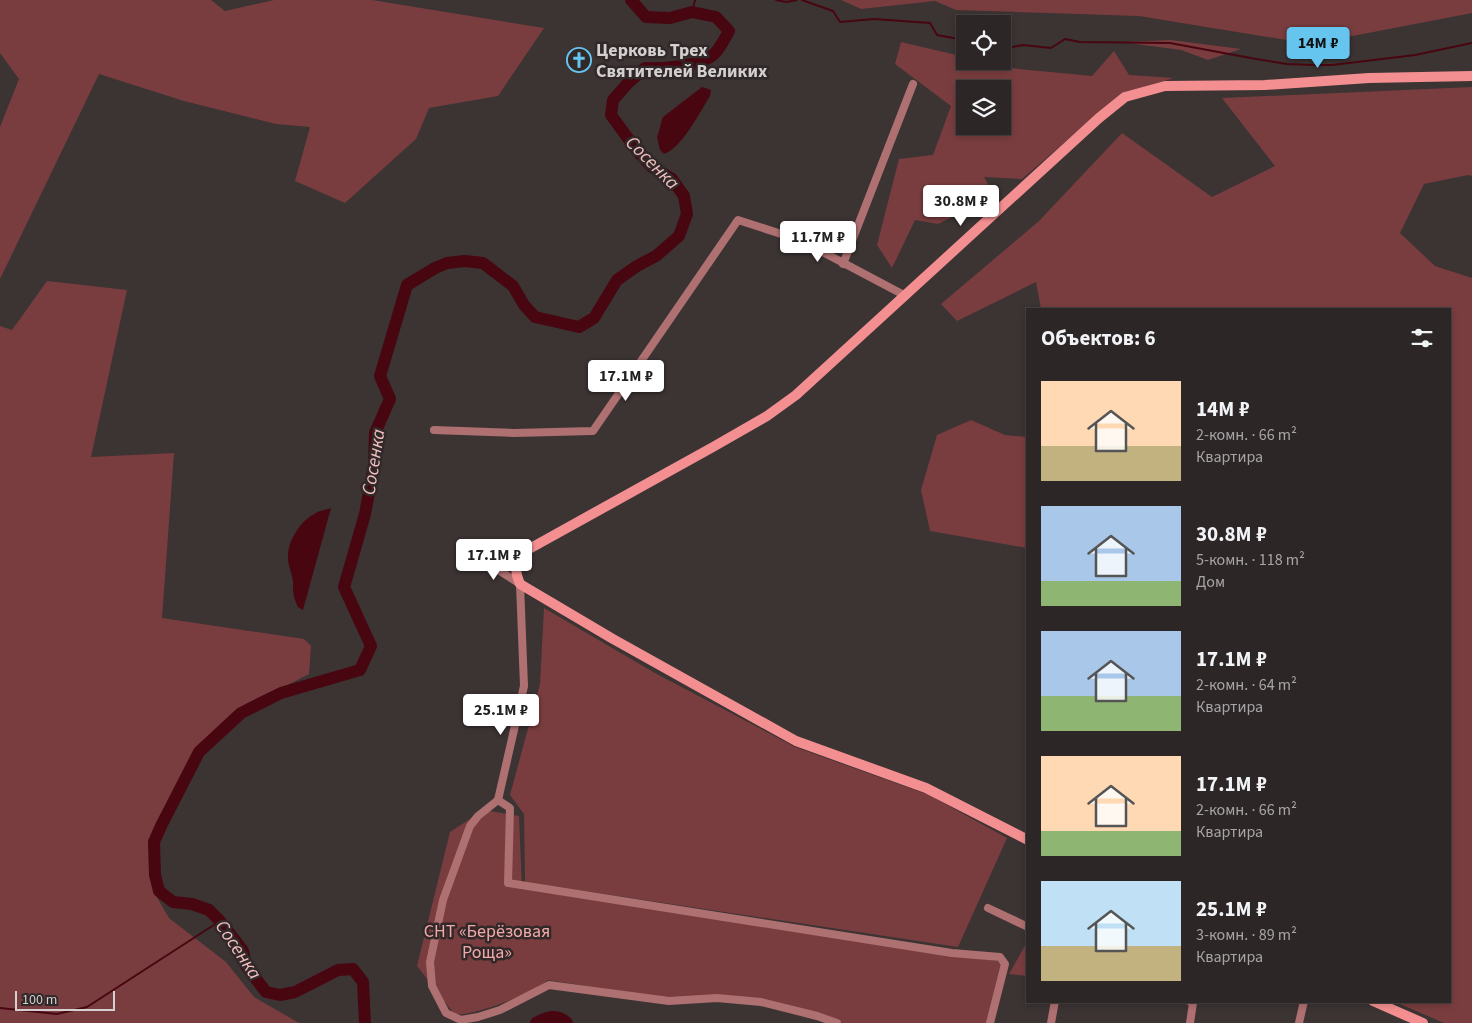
<!DOCTYPE html>
<html lang="ru">
<head>
<meta charset="utf-8">
<style>
	:root { --surface:#2d2626; --page:#393232; --text:#f1f3f6; --muted:#a7a5a7; --line:#484343; --accent:#65c5ef }
	body { margin:0; font-family:"Source Sans 3",sans-serif; background:var(--page); color:var(--text); height:100vh; display:flex; flex-direction:column; font-size:19px; white-space:nowrap }
	* { box-sizing:border-box; margin:0 }
	p { font-size:16px; color:var(--muted) }
	.icon { flex:none; width:28px; height:28px; fill:none; stroke:currentColor; stroke-width:2; stroke-linecap:round; stroke-linejoin:round }
	.map { position:relative; flex:1; overflow:hidden }
	.side { position:absolute; left:1026px; top:308px; width:425px; height:695px; display:flex; flex-direction:column; background:var(--surface); border-radius:0px; box-shadow:0 2px 8px #0003,0 0 0 1px var(--line) }
	.side>* { flex:none }
	.buttons { position:absolute; left:956px; top:15px; display:grid; gap:10px }
	.buttons a { display:grid; place-items:center; width:55px; height:55px; border-radius:0px; background:var(--surface); box-shadow:0 2px 8px #0003,0 0 0 1px var(--line); font-size:25px }
	.scale { position:absolute; left:15px; bottom:12px; width:100px; box-sizing:border-box; padding-left:5px; border:2px solid #d5d0d0; border-top:0; font-size:14px; line-height:18px; white-space:nowrap; color:#d5d0d0; -webkit-text-stroke:4px #312929; paint-order:stroke }
	.price { position:absolute; translate:-50% -42px; padding:0 11px; border-radius:5px; background:#fff; color:#222; font-size:16px; line-height:32px; filter:drop-shadow(0 1px 2px #0008) }
	.price::after { content:''; position:absolute; left:50%; top:30px; width:15px; height:11px; margin-left:-8px; background:inherit; clip-path:polygon(0 0,100% 0,50% 100%) }
	.price.selected { background:var(--accent); color:#111 }
	ul { padding:0; list-style:none }
	li { display:flex; align-items:center; gap:15px; height:125px; padding:0 15px }
	li span { display:grid; place-items:center; flex:none; width:140px; height:100px; border-radius:0px; color:#555 }
	li>.icon { margin-inline-start:auto }
	span .icon { width:60px; height:60px; fill:#fffc; stroke-width:1 }
	li b { font-size:21px }
	h2 { display:flex; justify-content:space-between; align-items:center; height:60px; padding:0 15px; font-size:21px }
	.map>svg:first-child { display:block }
	.green { fill:#793d3f; fill-rule:evenodd }
	.water { fill:#480610 }
	.lines { fill:none; stroke-linecap:round; stroke-linejoin:round }
	.stream { stroke:#480610; stroke-width:2 }
	.river { stroke:#480610; stroke-width:12 }
	.street { stroke:#af7071; stroke-width:8 }
	.secondary { stroke:#f48f91; stroke-width:10 }
	.labels { text-anchor:middle; dominant-baseline:central; stroke-width:5; stroke-linejoin:round; paint-order:stroke }
	.poi-label { font-size:18px; font-weight:bold; fill:#d5d0d0; stroke:#312929; text-anchor:start }
	.park-label { font-size:18px; fill:#f3a8a8; stroke:#312929 }
	.water-label { font-size:19px; font-style:italic; fill:#f2bebe; stroke:#312929 }
</style>
</head>
<body>
<div class="map">
<svg width="1472" height="1023" viewBox="0 0 1472 1023">
	<rect width="100%" height="100%" fill="#3c3333"/>
	<g class="green">
		<polygon points="0,0 211,0 225,11 274,0 372,0 544,28 498,96 429,108 416,139 345,203 295,181 310,127 276,124 184,101 99,74 0,279 0,127 19,79 0,53"/>
		<polygon points="841,0 1472,0 1472,13 1311,44 1139,16 956,10 935,1 861,9"/>
		<polygon points="1171,40 1241,49 1208,60 1181,50 1121,42"/>
		<path d="M901 42 965 57V61H981L1009 68 1092 76 1114 51 1129 75 1174 78 1121 94 1022 179 984 177 995 196 938 224 915 220 892 268 877 245 899 159 933 155 951 106 895 64ZM965 89H1002V126H965Z"/>
		<polygon points="1472,87 1472,176 1468,175 1424,184 1400,233 1435,266 1472,278 1472,1023 1444,1023 1393,1001 1450,1001 1450,309 1041,309 1036,282 957,321 941,304 1039,221 1122,133 1212,197 1275,166 1222,98"/>
		<polygon points="47,281 127,290 91,457 174,453 162,618 304,639 311,646 309,674 239,710 206,740 196,751 153,840 155,894 169,918 226,962 254,997 299,1023 0,1023 0,326 12,330"/>
		<polygon points="971,420 1005,435 1027,437 1027,548 930,531 921,490 937,435"/>
		<polygon points="544,608 655,673 795,747 929,795 1007,838 958,947 525,882 524,814 510,795 540,684"/>
		<path d="M484 810 519 816 522 889 997 961 1004 964 988 1023H843L819 1014 740 998 668 999 548 980C527 996 481 1013 455 1015L417 966 450 832Z"/>
		<polygon points="1027,942 1027,976 1009,974"/>
	</g>
	<g class="water">
		<path d="M702 87 711 90 710 96C700 112 682 148 664 154L660 150 657 137C660 130 660 124 663 117Z"/>
		<path d="M331 508 303 610 298 607C293 597 293 592 293 581 292 573 288 566 288 558 287 541 301 520 316 513 320 510 326 510 331 508Z"/>
	</g>
	<g class="lines">
		<g class="stream">
			<polyline points="776,0 786,2 797,0"/>
			<polyline points="802,0 833,11 840,22 874,19 930,23 937,35 965,40"/>
			<polyline points="692,12 695,0"/>
			<polyline points="1002,47 1007,48 1023,45 1051,48 1065,39 1080,42 1170,43 1256,59 1287,64 1314,65 1332,65 1415,55 1472,43"/>
			<polyline points="0,1008 57,1014 87,1007 220,921"/>
		</g>
		<g class="river">
			<path d="M365 1023 363 982 353 969 338 970 295 992 280 995 266 992 246 966 243 951 220 921 209 910 192 904 173 902 159 891 155 875 154 842 161 826 199 752 241 713 281 693 360 670 371 646 344 587 365 514 374 466 375 433 390 399 380 376 407 285 435 268 447 263 465 261 483 263 513 286 524 305 535 317 579 327 594 318 617 280 637 266 656 256 679 236 687 214 684 196 672 179 652 167 638 152 611 115 613 100 628 83 645 68C661 69 702 66 714 54 720 49 725 38 729 31L716 17 692 12 670 18 646 17 631 0"/>
			<path d="M536 1023C547 1017 557 1013 567 1023"/>
		</g>
		<g class="street">
			<polyline points="843,264 913,84"/>
			<polyline points="434,430 514,433 593,431 738,220 800,240 904,295"/>
			<polyline points="481,559 520,584 524,686 498,800 510,808 508,883 952,953 1000,957 1005,964 990,1023"/>
			<polyline points="481,559 520,554"/>
			<polyline points="498,800 478,816 470,826 443,900 430,962 432,986 446,1013 461,1020 478,1017 500,1010 549,985 669,1001 717,998 761,1002 817,1016 837,1023"/>
			<polyline points="988,908 1028,927"/>
			<polyline points="1189,1001 1193,1003 1190,1023"/>
			<polyline points="1051,1023 1055,1001"/>
			<polyline points="1299,1023 1304,1001"/>
		</g>
		<g class="secondary">
			<path d="M1028 840 926 788 796 741 613 639 520 584C515 572 515 565 520 554L713 447 767 416 796 395 1099 118 1125 97 1165 86 1265 85 1369 78 1472 76"/>
			<polyline points="1373,1001 1423,1023"/>
		</g>
	</g>
	<defs>
		<symbol id="church-ring" viewBox="-11 -11 22 22"><circle r="9.5" fill="#312929" stroke="#65c5ef" stroke-width="1.5"/><path d="M-1.2-6h2.4v3.5h3.3v2.4h-3.3V6h-2.4V-.1h-3.3v-2.4h3.3Z" fill="#65c5ef"/></symbol>
	</defs>
	<g fill-rule="evenodd">
		<use href="#church-ring" x="565" y="46" width="28" height="28"/>
	</g>
	<g class="labels">
		<g class="poi-label">
			<text x="596" y="50">Церковь Трех<tspan x="596" dy="21">Святителей Великих</tspan></text>
		</g>
		<g class="park-label">
			<text x="487" y="931">СНТ «Берёзовая<tspan x="487" dy="21">Роща»</tspan></text>
		</g>
		<g class="water-label">
			<text transform="translate(652 163) rotate(45)">Сосенка</text>
			<text transform="translate(374 462) rotate(-81)">Сосенка</text>
			<text transform="translate(238 950) rotate(56)">Сосенка</text>
		</g>
	</g>
</svg>
<div class="buttons">
<a><svg class="icon" aria-label="locate" viewBox="0 0 24 24"><circle cx="12" cy="12" r="6"/><path d="M12 2v4M12 18v4M2 12h4M18 12h4"/></svg></a>
<a><svg class="icon" aria-label="layers" viewBox="0 0 24 24"><path d="M12 4l9 5-9 5-9-5zM3 14l9 5 9-5"/></svg></a>
</div>
<div class="scale">100 m</div>
<b class="price selected" style="left:1318px;top:69px">14M ₽</b>
<b class="price" style="left:961px;top:227px">30.8M ₽</b>
<b class="price" style="left:818px;top:263px">11.7M ₽</b>
<b class="price" style="left:626px;top:402px">17.1M ₽</b>
<b class="price" style="left:494px;top:581px">17.1M ₽</b>
<b class="price" style="left:501px;top:736px">25.1M ₽</b>
<section class="side">
<h2>Объектов: 6<svg class="icon" aria-label="filters" viewBox="0 0 24 24"><path d="M4 7h16M4 17h16"/><circle cx="9" cy="7" r="2"/><circle cx="15" cy="17" r="2"/></svg></h2>
<ul>
<li><span style="background:linear-gradient(#ffd9b3 65%,#c2b280 0)"><svg class="icon" aria-label="home" viewBox="0 0 24 24"><path d="M3 11l9-7 9 7M6 9v11h12V9"/></svg></span><div><b>14M ₽</b><p>2-комн. · 66 m²</p><p>Квартира</p></div></li>
<li><span style="background:linear-gradient(#a9c7e8 75%,#8fb573 0)"><svg class="icon" aria-label="home" viewBox="0 0 24 24"><path d="M3 11l9-7 9 7M6 9v11h12V9"/></svg></span><div><b>30.8M ₽</b><p>5-комн. · 118 m²</p><p>Дом</p></div></li>
<li><span style="background:linear-gradient(#a9c7e8 65%,#8fb573 0)"><svg class="icon" aria-label="home" viewBox="0 0 24 24"><path d="M3 11l9-7 9 7M6 9v11h12V9"/></svg></span><div><b>17.1M ₽</b><p>2-комн. · 64 m²</p><p>Квартира</p></div></li>
<li><span style="background:linear-gradient(#ffd9b3 75%,#8fb573 0)"><svg class="icon" aria-label="home" viewBox="0 0 24 24"><path d="M3 11l9-7 9 7M6 9v11h12V9"/></svg></span><div><b>17.1M ₽</b><p>2-комн. · 66 m²</p><p>Квартира</p></div></li>
<li><span style="background:linear-gradient(#bfe0f5 65%,#c2b280 0)"><svg class="icon" aria-label="home" viewBox="0 0 24 24"><path d="M3 11l9-7 9 7M6 9v11h12V9"/></svg></span><div><b>25.1M ₽</b><p>3-комн. · 89 m²</p><p>Квартира</p></div></li>
</ul>
</section>
</div>
</body>
</html>
